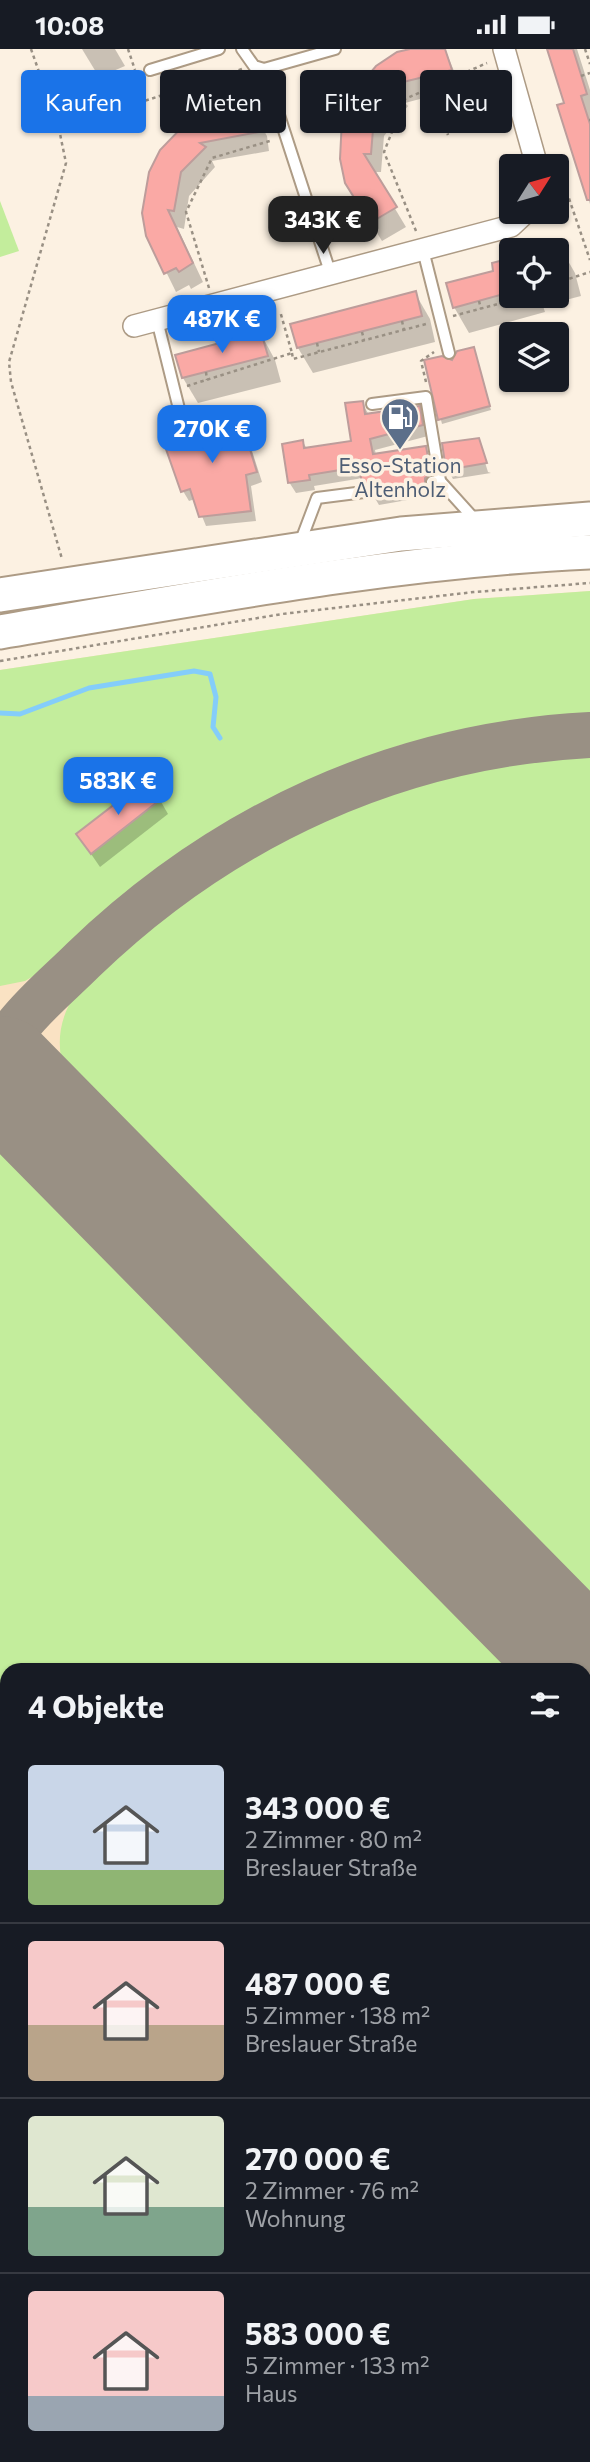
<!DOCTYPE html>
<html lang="de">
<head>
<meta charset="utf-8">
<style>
	:root { --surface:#171b24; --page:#242831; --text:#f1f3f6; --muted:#9ea1a6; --line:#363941; --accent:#1a73e8 }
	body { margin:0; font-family:Commissioner,sans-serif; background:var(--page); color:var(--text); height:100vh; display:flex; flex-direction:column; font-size:26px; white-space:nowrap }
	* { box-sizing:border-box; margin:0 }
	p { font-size:23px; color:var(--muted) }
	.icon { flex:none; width:38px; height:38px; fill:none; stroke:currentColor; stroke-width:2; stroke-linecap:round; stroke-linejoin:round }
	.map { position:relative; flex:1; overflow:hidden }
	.panel { position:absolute; left:0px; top:1614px; width:592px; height:800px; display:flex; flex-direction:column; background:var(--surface); border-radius:21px 21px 0 0; box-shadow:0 2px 5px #0004 }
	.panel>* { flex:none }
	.banner { position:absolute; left:21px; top:21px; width:550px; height:63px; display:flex; gap:14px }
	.needle { width:46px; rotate:53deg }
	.tools { position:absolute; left:499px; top:105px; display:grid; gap:14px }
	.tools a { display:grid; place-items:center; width:70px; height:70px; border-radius:7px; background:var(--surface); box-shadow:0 2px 5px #0004; font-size:35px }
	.price { position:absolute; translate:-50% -60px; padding:0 16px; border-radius:14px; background:var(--accent); color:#fff; font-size:23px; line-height:46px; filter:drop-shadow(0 2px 4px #0008) }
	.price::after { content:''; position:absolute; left:50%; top:42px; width:21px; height:16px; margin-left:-10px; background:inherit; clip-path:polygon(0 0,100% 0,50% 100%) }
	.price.on { background:#222; color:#fff }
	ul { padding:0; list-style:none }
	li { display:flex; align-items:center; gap:21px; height:175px; padding:0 28px }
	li+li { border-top:2px solid var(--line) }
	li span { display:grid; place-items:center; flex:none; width:196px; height:140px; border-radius:7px; color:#555 }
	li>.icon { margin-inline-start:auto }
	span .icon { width:84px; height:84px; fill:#fffc; stroke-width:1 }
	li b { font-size:30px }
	h2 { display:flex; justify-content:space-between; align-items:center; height:84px; padding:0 28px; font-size:30px }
	.pill { padding:0 24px; border-radius:7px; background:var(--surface); box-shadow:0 2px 5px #0004; font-size:24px; line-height:63px }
	.pill.on { background:var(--accent); color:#fff }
	.status { display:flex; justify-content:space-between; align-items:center; height:49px; padding:0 35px; background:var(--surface); direction:ltr }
	.status svg { height:19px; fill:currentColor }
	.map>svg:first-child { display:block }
	.built { fill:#fae2c3; fill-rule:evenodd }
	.green { fill:#c3ed9c }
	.shadow { fill:#0003 }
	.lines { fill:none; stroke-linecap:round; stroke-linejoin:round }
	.stream { stroke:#84cdfa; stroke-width:5 }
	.taxiway { stroke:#999084; stroke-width:46 }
	.runway { stroke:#999084; stroke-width:114 }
	.building { fill:#faa9a5; stroke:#bd9d9b; stroke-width:2 }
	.service-casing { stroke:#ad9b85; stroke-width:14 }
	.minor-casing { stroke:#ad9b85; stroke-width:24 }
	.trunk-casing { stroke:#ad9b85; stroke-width:37 }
	.path { stroke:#999084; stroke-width:2.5; stroke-dasharray:3.5 3.5; stroke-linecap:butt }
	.service { stroke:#fff; stroke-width:10 }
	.minor { stroke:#fff; stroke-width:21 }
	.trunk { stroke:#fff; stroke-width:33 }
	.labels { text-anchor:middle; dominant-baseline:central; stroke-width:7; stroke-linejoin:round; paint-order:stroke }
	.service-label { font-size:21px; fill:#4e5e75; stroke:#fcf1e2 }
</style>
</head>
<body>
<div class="status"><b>10:08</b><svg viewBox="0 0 49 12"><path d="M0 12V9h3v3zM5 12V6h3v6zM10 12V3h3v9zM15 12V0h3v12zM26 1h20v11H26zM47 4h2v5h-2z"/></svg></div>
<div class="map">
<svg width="590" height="2413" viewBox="0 0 590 2413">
	<rect width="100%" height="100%" fill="#fcf1e2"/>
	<path class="built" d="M590 542V2413H0V621L474 550ZM7 1620H584V2406H7Z"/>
	<g class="green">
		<polygon points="0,152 19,202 0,208"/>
		<polygon points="590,542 590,665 512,673 400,696 291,741 209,783 98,869 44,921 25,932 0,937 0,621 474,550"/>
		<path d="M590 705V1558L65 1026C56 996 58 971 76 944 116 908 154 872 198 840 308 761 454 709 590 705Z"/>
		<polygon points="0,1090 522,1620 7,1620 7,2080 0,2070"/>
		<polygon points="585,1685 590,1690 590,2413 465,2413 461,2406 584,2406"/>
		<polygon points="0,2131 7,2140 7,2325 0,2317"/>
		<polygon points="122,2406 194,2406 198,2413 110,2413"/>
		<polygon points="237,2406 404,2406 396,2413 242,2413"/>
	</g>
	<g class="shadow">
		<polygon points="82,0 115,0 125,17 99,28"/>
		<polygon points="416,0 445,0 461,39 405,54 408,57 384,87 381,123 373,123 406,178 382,192 358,153 342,110"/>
		<polygon points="549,0 577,0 590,41 590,155 559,57 566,55"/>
		<polygon points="249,55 267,87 269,102 212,112 215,118 189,147 184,180 177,178 203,233 191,240 189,236 176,243 148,186 151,123"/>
		<polygon points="560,198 575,224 581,247 543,257 545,263 469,284 454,258 511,219 511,247 556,247 556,201 549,201"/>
		<polygon points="415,244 430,270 435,293 313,324 298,299 293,276"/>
		<polygon points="261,285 275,311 281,333 198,354 183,329 178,307"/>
		<polygon points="474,300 491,361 442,375 426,312 452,314"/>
		<polygon points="362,354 369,366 419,359 425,370 428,387 375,401 376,406 425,399 431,409 436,437 430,441 430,447 379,456 363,429 314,437 315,441 296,444 289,433 303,393 307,400 353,393"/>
		<polygon points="212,369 218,380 240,373 246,383 262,433 251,437 256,472 206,477 195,450 189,452 183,442 163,384 191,384"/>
		<polygon points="478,391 488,423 491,424 453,430 448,421 444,396"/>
		<polygon points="160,751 168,765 100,818 78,786"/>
		<polygon points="0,2362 7,2374 7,2406 27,2407 17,2413 0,2413"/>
		<polygon points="43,2406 58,2406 63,2413 32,2413"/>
	</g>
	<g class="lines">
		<polyline class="stream" points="0,664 20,665 89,639 194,622 210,625 216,648 213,678 220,689"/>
		<g class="taxiway">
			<path d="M71 1096C46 1064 5 1023 16 979 35 954 61 933 83 911 222 777 396 696 590 686"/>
			<polyline points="0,2102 7,2112"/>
			<polyline points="216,2406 220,2413"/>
		</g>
		<polyline class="runway" points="0,1024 590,1623"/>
	</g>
	<g class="building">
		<polygon points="410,0 445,0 452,21 395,35 398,38 374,68 371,105 364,105 397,158 370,174 345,134 340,110 342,70 351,47 376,17 397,3"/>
		<polygon points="547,0 573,0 587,45 581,47 590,75 590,151 587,151 557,56 564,54"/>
		<polygon points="250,53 253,67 257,66 259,83 200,94 206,98 181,123 174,162 168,161 193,214 179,223 176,219 164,225 146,187 142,164 149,123 160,101 188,72 210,60"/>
		<polygon points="511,209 511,243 453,259 446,234 493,222 492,214"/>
		<polygon points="416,242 422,267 297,299 290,275"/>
		<polygon points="261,283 268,307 182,329 175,306"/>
		<polygon points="474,298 490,357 438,371 424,311 442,307 452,311 457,302"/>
		<polygon points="363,352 365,365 420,357 423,376 370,390 373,405 426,397 431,425 425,429 425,437 371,446 370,438 362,435 359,418 309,426 310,431 288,434 282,395 303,391 304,399 351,392 345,354"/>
		<polygon points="213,367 217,378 241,371 257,423 246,426 251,462 199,468 190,440 181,443 160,383 177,377 190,382 196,373"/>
		<polygon points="479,389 487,414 446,421 442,394"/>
		<polygon points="146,731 161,750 91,805 76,785"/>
	</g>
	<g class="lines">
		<defs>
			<g id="service">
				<polyline points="242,0 254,17 264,20 331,226"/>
				<polyline points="264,20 335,0"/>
				<polyline points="150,21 219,0"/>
				<polyline points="423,201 449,304"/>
				<polyline points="157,271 181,368 188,374"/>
				<polyline points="372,355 426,348 440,432"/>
				<polyline points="432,433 440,432 477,473"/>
				<polyline points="300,494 317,449 364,443"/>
				<polyline points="0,2065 7,2061"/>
				<polyline points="101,2413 112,2406"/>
			</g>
			<g id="minor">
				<polyline points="504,0 537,117"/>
				<polyline points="134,277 511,177 526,163"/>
			</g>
			<g id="trunk">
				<polyline points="0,546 401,485 590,470"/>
				<path d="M0 583C196 550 391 512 590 503"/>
			</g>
		</defs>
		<use href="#service" class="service-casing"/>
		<use href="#minor" class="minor-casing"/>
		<use href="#trunk" class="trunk-casing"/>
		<g class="path">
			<polyline points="31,0 59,80 66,114 9,313 11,333 62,510"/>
			<polyline points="128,0 135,21"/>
			<polyline points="585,0 590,15"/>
			<polyline points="581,27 590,24"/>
			<polyline points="137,28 145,51"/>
			<polyline points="432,38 448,86"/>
			<polyline points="589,71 590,71"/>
			<polyline points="59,80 242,20"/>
			<polyline points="556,131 562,129 590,211"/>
			<polyline points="416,182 384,103 405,50 487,14"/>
			<polyline points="556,234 590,223"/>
			<polyline points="209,239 186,163 212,109 273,91"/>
			<polyline points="479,252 481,260"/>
			<polyline points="453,267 528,247"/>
			<polyline points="402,272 404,281"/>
			<polyline points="362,283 364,291"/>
			<polyline points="317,294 319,303"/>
			<polyline points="292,304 293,310 426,275"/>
			<polyline points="206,323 207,331"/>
			<polyline points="426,333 421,312 434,303"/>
			<polyline points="187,337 292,304 280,262"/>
			<polyline points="0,612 282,565 474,543 590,534"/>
		</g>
		<use href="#service" class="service"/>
		<use href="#minor" class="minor"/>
		<use href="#trunk" class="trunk"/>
	</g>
	<defs>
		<symbol id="fuel-pin" viewBox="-11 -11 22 30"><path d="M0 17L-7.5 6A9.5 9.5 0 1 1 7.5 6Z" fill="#5c6f8a" stroke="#fcf1e2"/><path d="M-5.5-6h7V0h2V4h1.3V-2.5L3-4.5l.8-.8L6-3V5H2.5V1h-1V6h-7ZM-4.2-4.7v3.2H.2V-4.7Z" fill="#fff"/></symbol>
	</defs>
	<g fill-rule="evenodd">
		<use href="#fuel-pin" x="378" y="346" width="44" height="60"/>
	</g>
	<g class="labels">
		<g class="service-label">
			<text x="400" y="415">Esso-Station<tspan x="400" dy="24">Altenholz</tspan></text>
		</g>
	</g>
</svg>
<div class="tools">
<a><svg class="needle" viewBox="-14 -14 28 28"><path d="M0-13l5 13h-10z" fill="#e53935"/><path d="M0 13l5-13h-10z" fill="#9ea1a6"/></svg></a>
<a><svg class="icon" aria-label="locate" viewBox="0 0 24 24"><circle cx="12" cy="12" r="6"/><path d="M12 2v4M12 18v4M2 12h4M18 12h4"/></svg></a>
<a><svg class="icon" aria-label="layers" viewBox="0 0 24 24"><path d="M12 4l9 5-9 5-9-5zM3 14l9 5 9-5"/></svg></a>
</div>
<b class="price on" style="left:323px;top:207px">343K €</b>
<b class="price" style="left:222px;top:306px">487K €</b>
<b class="price" style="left:212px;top:416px">270K €</b>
<b class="price" style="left:118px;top:768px">583K €</b>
<div class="banner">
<a class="pill on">Kaufen</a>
<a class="pill">Mieten</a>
<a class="pill">Filter</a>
<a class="pill">Neu</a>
</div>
<section class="panel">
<h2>4 Objekte<svg class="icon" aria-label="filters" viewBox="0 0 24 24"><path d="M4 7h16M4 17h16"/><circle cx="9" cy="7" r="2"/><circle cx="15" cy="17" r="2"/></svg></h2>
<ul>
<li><span style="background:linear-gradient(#c9d6e8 75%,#8fb573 0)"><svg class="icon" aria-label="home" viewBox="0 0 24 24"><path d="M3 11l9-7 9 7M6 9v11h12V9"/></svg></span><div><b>343 000 €</b><p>2 Zimmer · 80 m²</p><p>Breslauer Straße</p></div></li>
<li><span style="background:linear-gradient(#f6c9c9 60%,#b9a48a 0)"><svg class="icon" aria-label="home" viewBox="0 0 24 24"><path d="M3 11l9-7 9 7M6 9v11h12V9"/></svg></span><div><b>487 000 €</b><p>5 Zimmer · 138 m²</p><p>Breslauer Straße</p></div></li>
<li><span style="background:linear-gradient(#dfe7d0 65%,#7fa58c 0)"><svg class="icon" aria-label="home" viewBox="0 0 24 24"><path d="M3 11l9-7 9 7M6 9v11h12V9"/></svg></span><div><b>270 000 €</b><p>2 Zimmer · 76 m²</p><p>Wohnung</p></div></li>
<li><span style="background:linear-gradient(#f6c9c9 75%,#9aa5b1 0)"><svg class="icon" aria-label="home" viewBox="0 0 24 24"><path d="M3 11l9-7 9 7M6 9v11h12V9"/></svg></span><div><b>583 000 €</b><p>5 Zimmer · 133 m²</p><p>Haus</p></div></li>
</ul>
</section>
</div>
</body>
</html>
